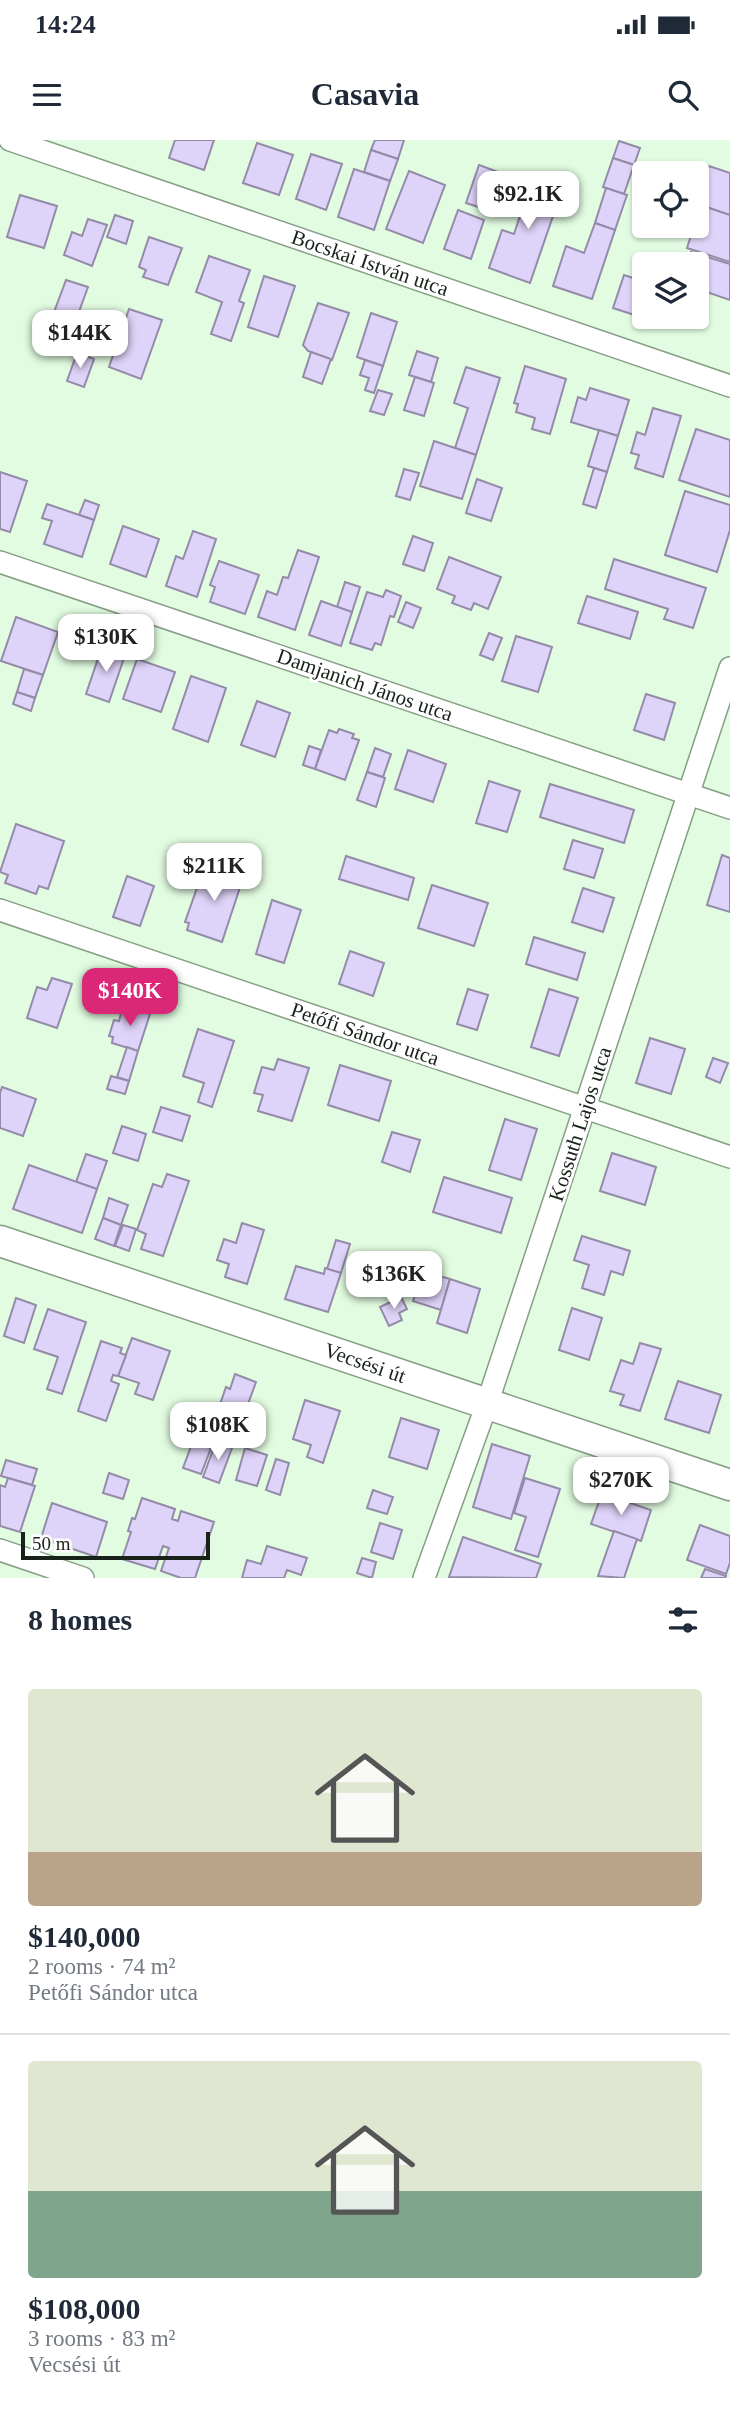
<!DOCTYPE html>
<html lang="en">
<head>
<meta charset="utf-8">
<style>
	:root { --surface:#fff; --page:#f2f2f3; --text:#1f2937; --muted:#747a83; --line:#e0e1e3; --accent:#db2777 }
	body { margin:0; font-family:"Times New Roman",serif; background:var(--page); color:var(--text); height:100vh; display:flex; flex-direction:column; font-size:26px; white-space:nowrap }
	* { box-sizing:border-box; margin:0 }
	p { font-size:23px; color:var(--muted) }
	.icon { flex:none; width:38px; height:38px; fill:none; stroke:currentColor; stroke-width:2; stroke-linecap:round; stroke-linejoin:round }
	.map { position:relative; height:1438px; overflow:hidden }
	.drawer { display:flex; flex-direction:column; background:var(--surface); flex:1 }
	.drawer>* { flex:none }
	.fabs { position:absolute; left:632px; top:21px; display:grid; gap:14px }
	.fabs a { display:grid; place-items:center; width:77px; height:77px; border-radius:7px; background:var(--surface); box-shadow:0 2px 5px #0004; font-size:35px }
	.scale { position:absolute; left:21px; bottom:18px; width:189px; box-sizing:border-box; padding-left:7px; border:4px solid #192219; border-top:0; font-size:19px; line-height:24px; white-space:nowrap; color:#192219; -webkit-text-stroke:5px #fff; paint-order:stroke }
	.price { position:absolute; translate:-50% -60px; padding:0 16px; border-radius:14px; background:#fff; color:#222; font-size:23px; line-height:46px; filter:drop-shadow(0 2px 4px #0008) }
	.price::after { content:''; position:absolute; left:50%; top:42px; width:21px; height:16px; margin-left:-10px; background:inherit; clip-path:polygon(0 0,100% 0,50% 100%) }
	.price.current { background:var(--accent); color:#fff }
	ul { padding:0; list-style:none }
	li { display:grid; align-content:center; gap:14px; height:371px; padding:0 28px }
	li+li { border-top:2px solid var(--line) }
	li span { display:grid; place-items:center; height:217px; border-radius:7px; color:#555 }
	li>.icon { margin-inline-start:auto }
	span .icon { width:126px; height:126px; fill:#fffc; stroke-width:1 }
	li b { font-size:30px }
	h2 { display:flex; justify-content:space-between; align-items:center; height:84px; padding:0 28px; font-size:30px }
	.status { display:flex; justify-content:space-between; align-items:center; height:49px; padding:0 35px; background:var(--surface); direction:ltr }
	.status svg { height:19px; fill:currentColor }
	header { display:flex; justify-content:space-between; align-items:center; height:91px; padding:0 28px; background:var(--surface); font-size:32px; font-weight:700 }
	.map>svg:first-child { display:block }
	.building { fill:#ded3f8; stroke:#948ba8; stroke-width:2 }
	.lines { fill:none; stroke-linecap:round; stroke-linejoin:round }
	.minor-casing { stroke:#869e85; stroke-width:24 }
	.secondary-casing { stroke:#869e85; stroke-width:33 }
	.minor { stroke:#fff; stroke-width:21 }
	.secondary { stroke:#fff; stroke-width:30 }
	.labels { text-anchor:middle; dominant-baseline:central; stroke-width:6; stroke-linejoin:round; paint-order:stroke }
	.street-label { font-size:21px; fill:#192219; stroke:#fff }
</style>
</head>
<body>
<div class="status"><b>14:24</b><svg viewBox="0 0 49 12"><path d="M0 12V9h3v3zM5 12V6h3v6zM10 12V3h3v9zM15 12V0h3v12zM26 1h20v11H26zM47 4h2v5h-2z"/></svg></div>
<header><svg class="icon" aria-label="menu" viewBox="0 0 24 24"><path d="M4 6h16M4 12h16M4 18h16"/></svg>Casavia<svg class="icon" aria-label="search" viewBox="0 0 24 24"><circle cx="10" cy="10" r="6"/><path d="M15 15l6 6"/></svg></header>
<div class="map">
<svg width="730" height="1438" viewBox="0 0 730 1438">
	<rect width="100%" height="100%" fill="#e2fce1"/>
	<g class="building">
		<polygon points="175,0 214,0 204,30 169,18"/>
		<polygon points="375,0 404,0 398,19 371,10"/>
		<polygon points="619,1 640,8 634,25 613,18"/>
		<polygon points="257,3 293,15 279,55 243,43"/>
		<polygon points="371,10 398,19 390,41 364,32"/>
		<polygon points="311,14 342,24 326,70 296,59"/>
		<polygon points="613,18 634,25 624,54 603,47"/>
		<polygon points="479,25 501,33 488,70 466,63"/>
		<polygon points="709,26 730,33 730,75 697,64"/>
		<polygon points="354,29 390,41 374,90 338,77"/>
		<polygon points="409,31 445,45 423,103 386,89"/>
		<polygon points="534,33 564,44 530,143 489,128 502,90 514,94"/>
		<polygon points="606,48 627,55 615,90 595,83"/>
		<polygon points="20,55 57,66 44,108 7,97"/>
		<polygon points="700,65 730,75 730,122 687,108 694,86 696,86"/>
		<polygon points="458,70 484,80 471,119 444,109"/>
		<polygon points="115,75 133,81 126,104 107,97"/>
		<polygon points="88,79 107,85 92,126 64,115 72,92 82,96"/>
		<polygon points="595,83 615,90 592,159 553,146 566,106 584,113"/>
		<polygon points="149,97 182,108 168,145 143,137 146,130 139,127"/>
		<polygon points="691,112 730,124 730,160 698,149 696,155 696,124 687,124"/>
		<polygon points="660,113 676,118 674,124 657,124"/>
		<polygon points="209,116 250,130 239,161 244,163 231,201 211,194 222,162 196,152"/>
		<polygon points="624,135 639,140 641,136 644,137 644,177 657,177 656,182 613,168"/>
		<polygon points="264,136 295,146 278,197 248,187"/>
		<polygon points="66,140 88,147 72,191 50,183"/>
		<polygon points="318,163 349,173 332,220 308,211 303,205"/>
		<polygon points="129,169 162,180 141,239 109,227"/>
		<polygon points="371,173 397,182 383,226 357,217"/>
		<polygon points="417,211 438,218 431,242 409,235"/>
		<polygon points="311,212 331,219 322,244 303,237"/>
		<polygon points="77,213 94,219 84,247 67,241"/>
		<polygon points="365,220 383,226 374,253 365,250 369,238 360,235"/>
		<polygon points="525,226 566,239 550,294 532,289 535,278 516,272 518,264 514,263"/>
		<polygon points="466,227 500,238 476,315 455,308 468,268 454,263"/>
		<polygon points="415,237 434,243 424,276 404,270"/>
		<polygon points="590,248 629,260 618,296 571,282 578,257 586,260"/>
		<polygon points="378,250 392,254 384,275 370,271"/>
		<polygon points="653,268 681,276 663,337 635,328 639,315 631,313 637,292 645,295"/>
		<polygon points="696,289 730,300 730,357 679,340"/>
		<polygon points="599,290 618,296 607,332 588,326"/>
		<polygon points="434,301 476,315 462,359 420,346"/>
		<polygon points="594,328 607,332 596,368 583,364"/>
		<polygon points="404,329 419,333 410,360 396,356"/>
		<polygon points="0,332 27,341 10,392 0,389"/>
		<polygon points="477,339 502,348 491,381 466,373"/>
		<polygon points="685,351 730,365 730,390 717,432 665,415"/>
		<polygon points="85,360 99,365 94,380 79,375"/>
		<polygon points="47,364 94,380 82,417 44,404 52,381 42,378"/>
		<polygon points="123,386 159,399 146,437 110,424"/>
		<polygon points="193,391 216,399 197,457 166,446 176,416 183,419"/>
		<polygon points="413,396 433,403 424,431 403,424"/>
		<polygon points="298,410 319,417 295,490 258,477 267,451 277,455 283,437 288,438"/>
		<polygon points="449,417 501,437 488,469 474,463 471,470 452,463 455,456 437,449"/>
		<polygon points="614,419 706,448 693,488 664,479 668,469 605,449"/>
		<polygon points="219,421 259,435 245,474 210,462 215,447 210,445"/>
		<polygon points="345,442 360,447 352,472 337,467"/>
		<polygon points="386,450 401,456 394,477 390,476 381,505 375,503 372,510 350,503 367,452 383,457"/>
		<polygon points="587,456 638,472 630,499 578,483"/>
		<polygon points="321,461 352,472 341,506 309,495"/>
		<polygon points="406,462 421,468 413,488 398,482"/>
		<polygon points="16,477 58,492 43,535 1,521"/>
		<polygon points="489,493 502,498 493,520 480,515"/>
		<polygon points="516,496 552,507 538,552 502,541"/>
		<polygon points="102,507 125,515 109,562 86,554"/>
		<polygon points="137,519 175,532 161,572 123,559"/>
		<polygon points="24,529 43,535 35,558 17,552"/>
		<polygon points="191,536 226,548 208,602 173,589"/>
		<polygon points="17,552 35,558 31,571 13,564"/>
		<polygon points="646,554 675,563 664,600 634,590"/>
		<polygon points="257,561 290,573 275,617 241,605"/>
		<polygon points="339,589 354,594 352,598 359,600 345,640 315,629 329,590 337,593"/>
		<polygon points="309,606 321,610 315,629 303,625"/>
		<polygon points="375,608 391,614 383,637 367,632"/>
		<polygon points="408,610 446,624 433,662 395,649"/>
		<polygon points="367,632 385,638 376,667 357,660"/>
		<polygon points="489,641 520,651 507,692 476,683"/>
		<polygon points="550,644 634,670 624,703 540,677"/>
		<polygon points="16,684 64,701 48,749 39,746 36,754 5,743 8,735 0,732"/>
		<polygon points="573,700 603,709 594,738 564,729"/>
		<polygon points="722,715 730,718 730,772 707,765"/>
		<polygon points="346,716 414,738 408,760 339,739"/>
		<polygon points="210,723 244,735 222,802 187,790 189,783 185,782 198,745 202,746"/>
		<polygon points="127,736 154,746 140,786 113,777"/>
		<polygon points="432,745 488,763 474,806 418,788"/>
		<polygon points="583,748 614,758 603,792 572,782"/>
		<polygon points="272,760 301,770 284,823 256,814"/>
		<polygon points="534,797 585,813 577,840 526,824"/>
		<polygon points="350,811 384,823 373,856 339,844"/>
		<polygon points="52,838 72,844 57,888 27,878 37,847 47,850"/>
		<polygon points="468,849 488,855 477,890 457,884"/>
		<polygon points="549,849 578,858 559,916 531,907"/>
		<polygon points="123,866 150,874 138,911 112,903 113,897 109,896 114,880 119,881"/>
		<polygon points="198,889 234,901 212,967 198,962 204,943 183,936"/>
		<polygon points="650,898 685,909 671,954 636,943"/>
		<polygon points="127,907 138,911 129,941 117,937"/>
		<polygon points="713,918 728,923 720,943 706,937"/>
		<polygon points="278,919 309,928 292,981 258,971 263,955 254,953 262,927 274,930"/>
		<polygon points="340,925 391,941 379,981 328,965"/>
		<polygon points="111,936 129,941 125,954 107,949"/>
		<polygon points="2,947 36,959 23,996 0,988 0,953"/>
		<polygon points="161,967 190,976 182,1001 153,992"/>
		<polygon points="505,979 537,989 521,1040 489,1030"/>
		<polygon points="122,986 146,994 138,1021 113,1013"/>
		<polygon points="392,992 420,1000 410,1032 382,1022"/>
		<polygon points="612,1013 656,1027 645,1065 600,1051"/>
		<polygon points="86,1014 107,1021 97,1049 76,1042"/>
		<polygon points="29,1025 97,1049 82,1093 13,1069"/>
		<polygon points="167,1034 189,1041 163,1116 141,1109 146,1094 137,1090 153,1044 162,1047"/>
		<polygon points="444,1037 512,1058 501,1093 433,1072"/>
		<polygon points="109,1058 128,1065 121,1085 103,1078"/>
		<polygon points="103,1078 121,1085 114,1106 95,1099"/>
		<polygon points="242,1083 264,1090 247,1144 225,1137 229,1124 217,1120 224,1099 236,1103"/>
		<polygon points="123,1085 136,1089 129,1111 115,1106"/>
		<polygon points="582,1096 630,1111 623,1135 611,1131 604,1155 582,1148 589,1125 574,1120"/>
		<polygon points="336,1100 350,1104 341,1133 327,1129"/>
		<polygon points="296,1126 324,1134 325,1128 341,1133 328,1172 285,1159"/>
		<polygon points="422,1131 450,1139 441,1170 413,1161"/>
		<polygon points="450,1139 480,1149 467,1193 437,1183"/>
		<polygon points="401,1157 407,1169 399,1173 402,1180 389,1186 380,1167"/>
		<polygon points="16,1158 36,1165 24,1203 4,1196"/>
		<polygon points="572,1168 602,1178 589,1220 559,1210"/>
		<polygon points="48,1169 86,1182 62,1254 47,1249 58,1217 34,1209"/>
		<polygon points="132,1198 170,1211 153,1260 135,1254 139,1243 118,1236"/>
		<polygon points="101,1201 122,1208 120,1213 126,1215 118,1236 113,1235 111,1241 119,1244 106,1281 78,1271"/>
		<polygon points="640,1203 661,1209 640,1271 620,1265 624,1255 610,1251 621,1220 633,1224"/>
		<polygon points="235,1234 256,1242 233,1305 212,1298 221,1274 217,1273 226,1247 230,1249"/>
		<polygon points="678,1241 721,1255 709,1293 665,1279"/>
		<polygon points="305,1260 340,1271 323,1323 307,1317 311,1305 293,1299"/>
		<polygon points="401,1278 439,1290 427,1329 389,1317"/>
		<polygon points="193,1301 211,1308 201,1334 183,1328"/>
		<polygon points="216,1302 232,1308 219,1343 203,1337"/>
		<polygon points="492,1304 530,1316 511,1379 473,1367"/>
		<polygon points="245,1308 267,1315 257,1346 236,1340"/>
		<polygon points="276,1319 289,1323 280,1355 266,1350"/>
		<polygon points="6,1320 37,1329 32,1345 1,1336"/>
		<polygon points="109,1333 129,1340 123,1359 103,1353"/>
		<polygon points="8,1338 35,1346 20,1392 0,1386 0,1345 5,1347"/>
		<polygon points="525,1338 560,1349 538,1417 515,1410 526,1377 514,1373"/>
		<polygon points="373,1350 393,1357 387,1374 367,1368"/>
		<polygon points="602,1353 651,1370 641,1401 591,1384"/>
		<polygon points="142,1358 175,1369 172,1379 178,1381 181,1371 214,1382 195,1438 181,1438 161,1431 169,1408 163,1406 155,1429 122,1419 131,1392 128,1391 132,1378 135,1379"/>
		<polygon points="52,1363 107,1382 96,1417 41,1398"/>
		<polygon points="380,1383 402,1390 393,1419 371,1412"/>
		<polygon points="700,1385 730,1396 730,1423 726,1434 687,1420"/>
		<polygon points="614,1391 637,1399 624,1438 598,1436"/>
		<polygon points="463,1397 541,1424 536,1438 449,1437"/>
		<polygon points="267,1406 307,1418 301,1435 287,1430 284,1438 242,1438 247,1420 261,1424"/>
		<polygon points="362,1418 376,1422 372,1438 357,1433"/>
		<polygon points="705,1429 726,1436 725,1438 701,1438"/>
	</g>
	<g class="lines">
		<defs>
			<g id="minor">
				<polyline points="10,0 730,246"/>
				<polyline points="0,422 730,668"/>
				<polyline points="0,770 730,1017"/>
				<polyline points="0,1410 83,1438"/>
				<polyline points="424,1438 487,1264 730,528"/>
			</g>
			<polyline id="secondary" points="0,1101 730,1345"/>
		</defs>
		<use href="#minor" class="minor-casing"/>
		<use href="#secondary" class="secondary-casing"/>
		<use href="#minor" class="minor"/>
		<use href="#secondary" class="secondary"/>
	</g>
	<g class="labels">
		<g class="street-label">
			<text transform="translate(370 123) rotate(19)">Bocskai István utca</text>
			<text transform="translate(365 545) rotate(19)">Damjanich János utca</text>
			<text transform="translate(365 894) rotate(19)">Petőfi Sándor utca</text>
			<text transform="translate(580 984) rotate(-72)">Kossuth Lajos utca</text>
			<text transform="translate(365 1223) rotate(19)">Vecsési út</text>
		</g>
	</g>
</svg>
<div class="fabs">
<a><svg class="icon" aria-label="locate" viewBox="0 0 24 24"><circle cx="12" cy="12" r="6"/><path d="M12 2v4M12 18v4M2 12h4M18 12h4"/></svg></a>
<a><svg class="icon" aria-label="layers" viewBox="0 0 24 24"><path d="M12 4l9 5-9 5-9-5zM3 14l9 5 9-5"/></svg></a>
</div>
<div class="scale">50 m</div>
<b class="price" style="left:528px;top:91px">$92.1K</b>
<b class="price" style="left:80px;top:230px">$144K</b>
<b class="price" style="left:106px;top:534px">$130K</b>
<b class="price" style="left:214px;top:763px">$211K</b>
<b class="price current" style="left:130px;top:888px">$140K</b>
<b class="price" style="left:394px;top:1171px">$136K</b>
<b class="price" style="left:218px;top:1322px">$108K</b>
<b class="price" style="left:621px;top:1377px">$270K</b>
</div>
<section class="drawer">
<h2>8 homes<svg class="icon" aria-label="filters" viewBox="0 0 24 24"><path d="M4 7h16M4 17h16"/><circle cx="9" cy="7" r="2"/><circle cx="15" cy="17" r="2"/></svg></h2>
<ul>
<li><span style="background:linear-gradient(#dfe7d0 75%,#b9a48a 0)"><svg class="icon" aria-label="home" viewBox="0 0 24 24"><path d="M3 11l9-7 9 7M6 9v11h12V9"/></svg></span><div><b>$140,000</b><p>2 rooms · 74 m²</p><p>Petőfi Sándor utca</p></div></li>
<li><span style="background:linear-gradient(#dfe7d0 60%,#7fa58c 0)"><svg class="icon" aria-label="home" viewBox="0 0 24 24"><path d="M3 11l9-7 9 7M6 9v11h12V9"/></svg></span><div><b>$108,000</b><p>3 rooms · 83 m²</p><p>Vecsési út</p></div></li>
</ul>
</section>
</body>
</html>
